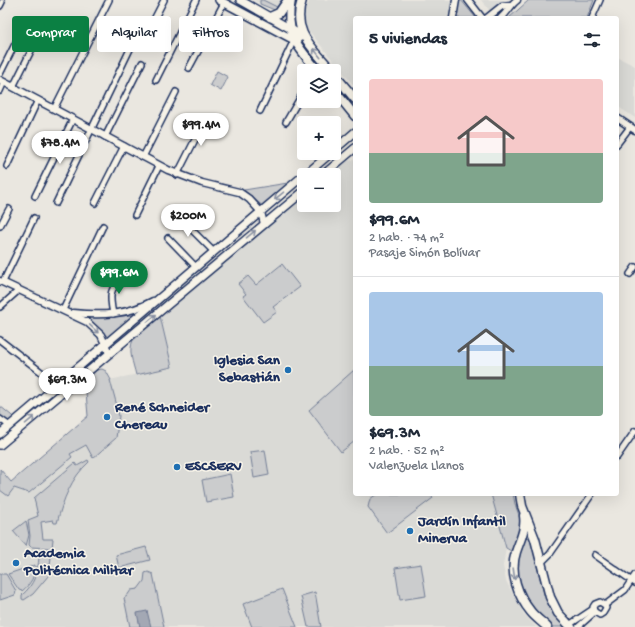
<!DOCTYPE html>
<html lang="es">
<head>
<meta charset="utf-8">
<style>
	:root { --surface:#fff; --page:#f6f6f7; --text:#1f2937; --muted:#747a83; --line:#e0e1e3; --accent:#0b8043 }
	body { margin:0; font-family:"Gochi Hand",sans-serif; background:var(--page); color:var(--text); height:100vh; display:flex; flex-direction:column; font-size:15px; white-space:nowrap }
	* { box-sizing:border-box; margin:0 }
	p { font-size:13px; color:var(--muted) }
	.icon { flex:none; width:22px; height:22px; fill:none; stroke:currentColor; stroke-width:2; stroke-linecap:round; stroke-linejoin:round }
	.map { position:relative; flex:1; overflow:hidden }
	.sheet { position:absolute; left:353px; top:16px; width:266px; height:480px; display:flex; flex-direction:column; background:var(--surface); border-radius:4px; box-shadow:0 4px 16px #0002 }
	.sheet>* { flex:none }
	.top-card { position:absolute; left:12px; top:16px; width:281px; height:36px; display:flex; gap:8px }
	.tools { position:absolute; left:297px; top:64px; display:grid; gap:8px }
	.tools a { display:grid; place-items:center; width:44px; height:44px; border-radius:4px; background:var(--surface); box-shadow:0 4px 16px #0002; font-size:20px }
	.price { position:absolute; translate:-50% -34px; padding:0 9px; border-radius:14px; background:#fff; color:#222; font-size:13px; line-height:26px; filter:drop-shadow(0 1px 2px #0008) }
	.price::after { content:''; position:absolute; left:50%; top:24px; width:12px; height:9px; margin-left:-6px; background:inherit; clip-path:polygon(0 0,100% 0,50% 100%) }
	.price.active { background:var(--accent); color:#fff }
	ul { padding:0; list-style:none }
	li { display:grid; align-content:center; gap:8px; height:212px; padding:0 16px }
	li+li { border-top:1px solid var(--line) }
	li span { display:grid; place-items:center; height:124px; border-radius:4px; color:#555 }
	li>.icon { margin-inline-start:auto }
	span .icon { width:72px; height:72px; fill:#fffc; stroke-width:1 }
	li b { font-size:17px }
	h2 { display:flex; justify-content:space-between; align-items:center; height:48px; padding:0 16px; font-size:17px }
	.pill { padding:0 14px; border-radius:4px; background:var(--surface); box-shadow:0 4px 16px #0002; font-size:14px; line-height:36px }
	.pill.active { background:var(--accent); color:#fff }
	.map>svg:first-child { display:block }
	.built { fill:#dadad6 }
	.green { fill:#cbcccd; stroke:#737e96 }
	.water { fill:#a3a8b4; stroke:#6d7892 }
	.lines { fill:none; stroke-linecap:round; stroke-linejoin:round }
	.minor-casing { stroke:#1b2f5e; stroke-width:8 }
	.tertiary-casing { stroke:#1b2f5e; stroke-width:9 }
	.secondary-casing { stroke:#1b2f5e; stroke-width:10 }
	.primary-casing { stroke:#1b2f5e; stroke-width:11 }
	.minor { stroke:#f7f3e8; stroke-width:5 }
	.tertiary { stroke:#f7f3e8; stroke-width:6 }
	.secondary { stroke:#f7f3e8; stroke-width:7 }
	.primary { stroke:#f7f3e8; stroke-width:8 }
	.oneway { stroke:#8991a3 }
	.poi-dot { fill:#1f6fb2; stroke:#f7f3e8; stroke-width:1.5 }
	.labels { text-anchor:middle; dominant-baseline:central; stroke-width:3; stroke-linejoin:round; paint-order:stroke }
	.poi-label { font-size:15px; font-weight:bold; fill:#1b2f5e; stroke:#f7f3e8; text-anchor:start }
</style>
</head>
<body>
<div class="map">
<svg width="635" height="627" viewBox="0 0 635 627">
	<rect width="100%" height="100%" fill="#eae7e0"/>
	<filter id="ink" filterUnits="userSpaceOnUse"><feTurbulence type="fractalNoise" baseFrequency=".025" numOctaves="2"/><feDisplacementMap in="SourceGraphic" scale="8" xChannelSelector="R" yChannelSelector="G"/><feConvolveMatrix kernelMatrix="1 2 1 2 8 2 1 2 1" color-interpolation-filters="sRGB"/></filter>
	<g filter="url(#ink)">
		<g class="built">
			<polygon points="253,0 284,0 277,11"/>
			<polygon points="310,0 452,0 449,18 355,18 355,87 304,25 305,10"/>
			<polygon points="481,0 505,0 490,11"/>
			<polygon points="617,57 635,66 635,118 617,106"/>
			<polygon points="355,160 355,494 491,494 506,548 503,566 506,581 524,614 536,627 0,627 0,469 11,482 88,416 85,385 172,367 160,316 304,197 304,205 334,205 334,175 330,175 347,161"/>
		</g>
		<g class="green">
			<polygon points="260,0 263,0 277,7 281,0 284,0 277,11 260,4"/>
			<polygon points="458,0 461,0 476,18 456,18 458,7"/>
			<polygon points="529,0 594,0 587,18 509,18"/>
			<polygon points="217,71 228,77 221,91 210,85"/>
			<polygon points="294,182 265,208 244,190"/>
			<polygon points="282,264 300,287 273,307 277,312 263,322 243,296 246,294 238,284 248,276 256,285"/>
			<polygon points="135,315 108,337 86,316 119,316"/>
			<path d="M160 316 172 367 136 375C133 363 128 351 133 340Z"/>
			<path d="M102 369 106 371 111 380H110C113 392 117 404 119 416L116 438 93 458 86 445 70 454 72 457 29 493 14 488 8 496 0 490V469L11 482 88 416 85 381 97 370Z"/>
			<polygon points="354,370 355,441 341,452 309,410"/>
			<polygon points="0,406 17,420 0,434"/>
			<polygon points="265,450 269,475 254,478 250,452"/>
			<path d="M88 460 89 462C71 478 63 500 57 523H54L53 520 41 522 43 539H53L49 575 33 594 24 600 22 599V595C34 585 38 572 39 557L37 555 33 553V551H49V548L31 547 29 545 30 536 28 520 38 516 34 498 75 463 77 466Z"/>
			<polygon points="230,474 234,497 206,502 202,480"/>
			<polygon points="377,494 430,494 433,498 387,533 368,507 370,499"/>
			<polygon points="491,494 513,494 515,504 521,521 517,537 511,551 506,548"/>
			<polygon points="524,513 544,594 557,614 568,627 548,627 524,601 515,570"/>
			<polygon points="26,521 29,535 26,546 13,531"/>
			<polygon points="146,547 150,560 119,568 116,555"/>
			<polygon points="421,564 426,596 400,600 395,568"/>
			<path d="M35 565C36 575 30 585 22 591L19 590 8 574Z"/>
			<polygon points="148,572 153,574 164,627 130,627 124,598 127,596 131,590 138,589 144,581 145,573"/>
			<polygon points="0,574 6,574 16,591 15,595 0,600"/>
			<polygon points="282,589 297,627 252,627 243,604"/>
			<polygon points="315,592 321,627 308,627 301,596"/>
		</g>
		<polygon class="water" points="147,611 151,627 140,627 137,613"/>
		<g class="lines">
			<defs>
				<g id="minor">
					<polyline points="0,6 2,2"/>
					<polyline points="592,18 600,0"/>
					<polyline points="146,35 164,0"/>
					<polyline points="189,68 224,3"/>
					<polyline points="0,74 24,26"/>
					<polyline points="156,80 196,0"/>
					<polyline points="13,87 43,27"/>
					<polyline points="0,91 4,82"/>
					<polyline points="54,109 109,0"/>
					<polyline points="260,111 294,40"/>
					<polyline points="286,122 304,91"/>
					<polyline points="105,137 142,63"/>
					<polyline points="617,144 630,127"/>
					<polyline points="143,157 176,92"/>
					<polyline points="7,166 38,100"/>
					<polyline points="177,175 206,118 217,121"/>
					<polyline points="35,196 73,119"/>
					<polyline points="56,203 133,43"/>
					<polyline points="95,203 124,146"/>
					<polyline points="135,215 159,166"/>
					<polyline points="179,217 214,252"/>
					<polyline points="0,226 9,209"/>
					<polyline points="168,238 196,267"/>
					<polyline points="630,274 635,267"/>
					<polyline points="3,282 34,218"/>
					<polyline points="0,307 19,290"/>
					<polyline points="63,310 103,226"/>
					<path d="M113 314C110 299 107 284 127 281"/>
					<polyline points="0,340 58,385"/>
					<polyline points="0,419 10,426"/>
					<polyline points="617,457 635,431"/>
					<polyline points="595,555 635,583"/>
					<polyline points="541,563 550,554 592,494"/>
					<polyline points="605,605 625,590 635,575"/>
					<polyline points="594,611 593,607 595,604 600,602 605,605"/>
					<polyline points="595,612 600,615 603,613 606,608 605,605"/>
					<polyline points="569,625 593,609"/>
					<polyline points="578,627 595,612"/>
				</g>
				<g id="tertiary">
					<polyline points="468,0 482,18"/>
					<polyline points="453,18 456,0"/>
					<polyline points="487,18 502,6 511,5"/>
					<path d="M501 18C508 12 510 5 517 0"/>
					<polyline points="0,80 168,170 202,183 239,192 249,199 261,212 264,224"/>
					<polyline points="617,118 635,130"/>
					<polyline points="0,281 87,322 101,335 109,353"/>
					<path d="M73 313C101 316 128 315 153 301"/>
				</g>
				<g id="secondary">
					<polyline points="219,0 294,40 303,36"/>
					<polyline points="240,0 303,36"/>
					<polyline points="334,150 355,132"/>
					<polyline points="305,175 331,153"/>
					<polyline points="323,175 355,148"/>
					<polyline points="0,434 304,175"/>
					<polyline points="0,445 304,191"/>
				</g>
				<g id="primary">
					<path d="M291 0C284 34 298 47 318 71"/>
					<path d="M302 0C291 32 313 48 332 71"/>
					<polyline points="270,17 279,13 288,0"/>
					<polyline points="334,74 355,99"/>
					<polyline points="334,90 355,116"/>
					<polyline points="520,494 522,506 535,539 550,597 558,613 571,627"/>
					<path d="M524 516C526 529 520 540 516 552 509 573 518 596 531 612 536 618 542 622 547 627"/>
				</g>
			</defs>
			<use href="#minor" class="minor-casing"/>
			<use href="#tertiary" class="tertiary-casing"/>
			<use href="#secondary" class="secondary-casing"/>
			<use href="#primary" class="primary-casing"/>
			<use href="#minor" class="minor"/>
			<use href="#tertiary" class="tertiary"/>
			<use href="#secondary" class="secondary"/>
			<use href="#primary" class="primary"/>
		</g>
		<defs><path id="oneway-shaft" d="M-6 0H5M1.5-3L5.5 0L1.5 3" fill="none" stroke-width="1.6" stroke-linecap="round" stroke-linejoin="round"/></defs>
		<g class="oneway">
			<use href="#oneway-shaft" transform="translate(317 53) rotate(-129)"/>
			<use href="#oneway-shaft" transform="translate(279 196) rotate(140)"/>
			<use href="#oneway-shaft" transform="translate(251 234) rotate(-40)"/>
			<use href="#oneway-shaft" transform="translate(152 318) rotate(-40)"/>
			<use href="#oneway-shaft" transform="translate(94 329) rotate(44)"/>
			<use href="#oneway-shaft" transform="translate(30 420) rotate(-40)"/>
			<use href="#oneway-shaft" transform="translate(514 574) rotate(82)"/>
		</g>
	</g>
	<g class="poi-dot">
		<circle cx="288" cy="370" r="4"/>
		<circle cx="107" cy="417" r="4"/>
		<circle cx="177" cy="467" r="4"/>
		<circle cx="410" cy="531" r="4"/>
		<circle cx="16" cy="563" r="4"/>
	</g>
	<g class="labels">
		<g class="poi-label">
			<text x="280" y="361" text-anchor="end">Iglesia San<tspan x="280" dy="17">Sebastián</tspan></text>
			<text x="115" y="408">René Schneider<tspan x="115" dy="17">Chereau</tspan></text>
			<text x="185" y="467">ESCSERV</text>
			<text x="418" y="522">Jardín Infantil<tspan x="418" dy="17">Minerva</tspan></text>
			<text x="24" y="554">Academia<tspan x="24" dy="17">Politécnica Militar</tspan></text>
		</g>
	</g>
</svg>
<div class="tools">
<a><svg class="icon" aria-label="layers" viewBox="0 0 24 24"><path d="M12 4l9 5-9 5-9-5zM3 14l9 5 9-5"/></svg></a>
<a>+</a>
<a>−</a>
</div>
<b class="price" style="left:201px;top:147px">$99.4M</b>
<b class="price" style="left:60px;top:165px">$78.4M</b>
<b class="price" style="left:188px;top:238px">$200M</b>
<b class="price active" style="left:119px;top:295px">$99.6M</b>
<b class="price" style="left:67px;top:402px">$69.3M</b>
<div class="top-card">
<a class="pill active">Comprar</a>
<a class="pill">Alquilar</a>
<a class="pill">Filtros</a>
</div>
<section class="sheet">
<h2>5 viviendas<svg class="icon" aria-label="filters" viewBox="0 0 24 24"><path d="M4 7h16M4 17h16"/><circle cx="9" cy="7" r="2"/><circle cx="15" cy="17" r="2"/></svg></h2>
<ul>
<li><span style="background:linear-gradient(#f6c9c9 60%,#7fa58c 0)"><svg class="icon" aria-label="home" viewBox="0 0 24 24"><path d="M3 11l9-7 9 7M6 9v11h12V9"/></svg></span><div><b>$99.6M</b><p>2 hab. · 74 m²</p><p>Pasaje Simón Bolívar</p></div></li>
<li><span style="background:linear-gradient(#a9c7e8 60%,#7fa58c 0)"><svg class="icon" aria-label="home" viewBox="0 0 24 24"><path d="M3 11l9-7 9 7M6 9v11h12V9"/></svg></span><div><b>$69.3M</b><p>2 hab. · 52 m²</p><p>Valenzuela Llanos</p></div></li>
</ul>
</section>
</div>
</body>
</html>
